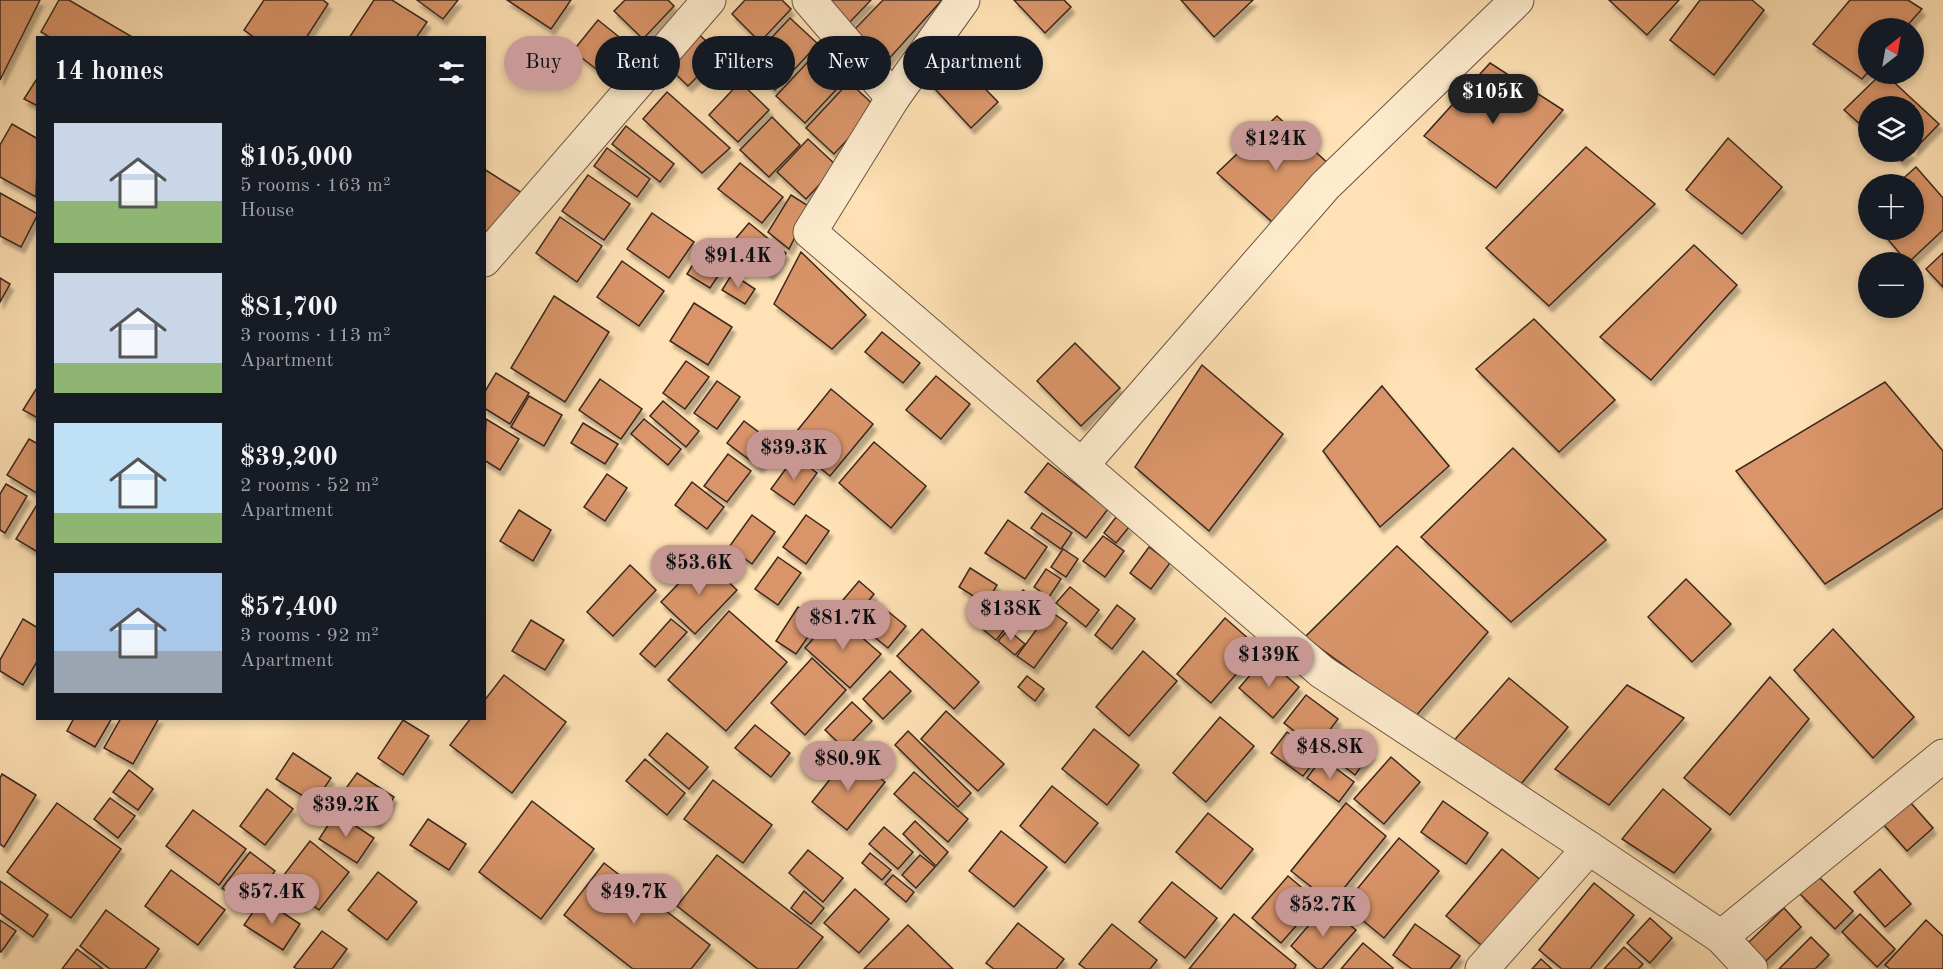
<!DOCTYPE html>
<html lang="en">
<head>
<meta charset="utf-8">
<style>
	:root { --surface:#171b24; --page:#20242c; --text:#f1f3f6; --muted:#9ea1a6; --accent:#c59692 }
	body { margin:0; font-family:"Old Standard TT",serif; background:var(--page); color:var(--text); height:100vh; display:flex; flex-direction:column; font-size:22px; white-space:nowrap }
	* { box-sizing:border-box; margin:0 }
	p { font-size:20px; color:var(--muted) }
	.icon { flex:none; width:33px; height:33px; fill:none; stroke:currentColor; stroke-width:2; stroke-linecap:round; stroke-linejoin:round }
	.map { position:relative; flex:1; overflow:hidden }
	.panel { position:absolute; left:36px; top:36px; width:450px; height:684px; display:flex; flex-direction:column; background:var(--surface); border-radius:0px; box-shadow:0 3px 9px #0003 }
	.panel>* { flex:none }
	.top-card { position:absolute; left:504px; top:36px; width:570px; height:54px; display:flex; gap:12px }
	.needle { width:39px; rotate:31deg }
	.fabs { position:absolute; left:1858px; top:18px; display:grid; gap:12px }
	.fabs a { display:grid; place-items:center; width:66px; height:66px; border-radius:50%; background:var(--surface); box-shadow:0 3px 9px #0003; font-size:30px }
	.price { position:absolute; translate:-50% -51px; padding:0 14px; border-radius:21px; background:var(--accent); color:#111; font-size:20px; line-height:39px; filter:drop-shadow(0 2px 3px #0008) }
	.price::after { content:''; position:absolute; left:50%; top:36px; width:18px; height:14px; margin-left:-9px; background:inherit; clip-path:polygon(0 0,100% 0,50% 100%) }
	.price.active { background:#222; color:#fff }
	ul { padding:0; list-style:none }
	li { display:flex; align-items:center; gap:18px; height:150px; padding:0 18px }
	li span { display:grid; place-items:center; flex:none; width:168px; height:120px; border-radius:0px; color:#555 }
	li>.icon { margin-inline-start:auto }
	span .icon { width:72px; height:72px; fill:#fffc; stroke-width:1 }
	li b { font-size:26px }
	h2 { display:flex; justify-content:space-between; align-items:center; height:72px; padding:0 18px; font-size:26px }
	.chip { padding:0 21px; border-radius:27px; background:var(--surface); box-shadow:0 3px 9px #0003; font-size:21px; line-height:54px }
	.chip.active { background:var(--accent); color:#111 }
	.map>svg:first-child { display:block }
	.building { fill:#d99569; stroke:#3b271f; stroke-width:1.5; filter:url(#shadow) }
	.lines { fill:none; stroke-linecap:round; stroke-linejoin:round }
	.minor-casing { stroke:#6c5644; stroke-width:35 }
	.minor { stroke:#feecce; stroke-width:33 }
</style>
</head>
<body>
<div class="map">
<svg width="1943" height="969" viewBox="0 0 1943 969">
	<defs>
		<filter id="shadow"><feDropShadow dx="3.5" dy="6" stdDeviation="1.5" flood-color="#0004"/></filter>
	</defs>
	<rect width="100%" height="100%" fill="#fee1b4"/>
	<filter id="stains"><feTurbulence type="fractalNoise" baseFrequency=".00333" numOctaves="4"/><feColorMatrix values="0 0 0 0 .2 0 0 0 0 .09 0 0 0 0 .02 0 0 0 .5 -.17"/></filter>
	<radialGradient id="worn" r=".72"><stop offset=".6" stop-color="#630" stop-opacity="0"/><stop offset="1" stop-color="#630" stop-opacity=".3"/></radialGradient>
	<g class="building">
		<polygon points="0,0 40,0 0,80"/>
		<polygon points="59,0 69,0 134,38 51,38 41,32"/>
		<polygon points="264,0 323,0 328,4 306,38 255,38 244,30"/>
		<polygon points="374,0 392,0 427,22 416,38 349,38"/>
		<polygon points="417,0 458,0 443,19"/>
		<polygon points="507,0 571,0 551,29"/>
		<polygon points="625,0 668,0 674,6 643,39 614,11"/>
		<polygon points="745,0 782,0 791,9 760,42 732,14"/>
		<polygon points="826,0 871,0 849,23"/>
		<polygon points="883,0 942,0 886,62 855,29"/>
		<polygon points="1014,0 1064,0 1071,7 1045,33"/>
		<polygon points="1181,0 1253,0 1214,37"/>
		<polygon points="1609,0 1679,0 1647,35"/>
		<polygon points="1700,0 1752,0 1764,10 1714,75 1670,40"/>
		<polygon points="1850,0 1908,0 1922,9 1905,28 1869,28 1869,71 1862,79 1813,44"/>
		<polygon points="790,18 818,44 775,90 747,64"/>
		<polygon points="598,20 633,48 609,79 573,51"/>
		<polygon points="690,26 720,54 688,86 660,59"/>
		<polygon points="819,50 848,77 805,123 776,96"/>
		<polygon points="949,52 998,102 971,128 923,76"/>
		<polygon points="1490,63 1563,110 1496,188 1424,136"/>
		<polygon points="1881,74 1885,74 1939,124 1914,150 1914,106 1869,106 1869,132 1844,110"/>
		<polygon points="38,77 38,106 24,99"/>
		<polygon points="740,82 769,110 738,142 709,115"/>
		<polygon points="849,82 877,108 834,154 806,128"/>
		<polygon points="667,92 730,148 702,173 643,119"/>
		<polygon points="1277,116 1333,168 1280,229 1217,173"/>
		<polygon points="772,117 800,145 769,177 740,150"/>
		<polygon points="12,124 38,139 36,197 0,177 0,145"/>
		<polygon points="626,126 674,164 660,182 612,144"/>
		<polygon points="1728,138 1782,187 1742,234 1686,190"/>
		<polygon points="808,139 837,166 806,199 777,172"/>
		<polygon points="1586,147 1655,204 1549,306 1486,248"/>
		<polygon points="607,148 650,179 637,197 594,166"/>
		<polygon points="1891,152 1912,152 1902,161"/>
		<polygon points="740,163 783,197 762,223 718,189"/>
		<polygon points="1916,167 1943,198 1943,230 1909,262 1907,262 1880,230 1914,230 1914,184 1897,184"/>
		<polygon points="484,169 522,193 484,235"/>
		<polygon points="588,175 630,204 604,240 562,211"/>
		<polygon points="0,193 38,214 21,247 0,236"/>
		<polygon points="791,195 810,207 789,249 768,232"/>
		<polygon points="652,213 694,242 669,278 627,249"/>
		<polygon points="560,217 602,246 577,282 536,253"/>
		<polygon points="749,223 786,253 770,274 732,243"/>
		<polygon points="1694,245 1737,285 1651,380 1600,337"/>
		<polygon points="801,252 866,315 832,349 774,304"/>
		<polygon points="1943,253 1943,287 1926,269"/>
		<polygon points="697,258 720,273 710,288 687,274"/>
		<polygon points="622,261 664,291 639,326 597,297"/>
		<polygon points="732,274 755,289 745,304 722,290"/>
		<polygon points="0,278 10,284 0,302"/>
		<polygon points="554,296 609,332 565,402 511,368"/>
		<polygon points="694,303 732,327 708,365 670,341"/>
		<polygon points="1534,319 1615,400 1559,452 1476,369"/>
		<polygon points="882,332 920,363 903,383 865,352"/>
		<polygon points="1075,343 1120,388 1081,426 1037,381"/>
		<polygon points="686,361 709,377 685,409 663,393"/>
		<polygon points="1202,365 1283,434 1209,531 1135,467"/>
		<polygon points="496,373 529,393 510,424 484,408 484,393"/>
		<polygon points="936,376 970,404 941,439 906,410"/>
		<polygon points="600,379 642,409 621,439 579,410"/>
		<polygon points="717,381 740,397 717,429 694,413"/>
		<polygon points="1885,382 1943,451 1943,508 1825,584 1736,471"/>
		<polygon points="38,386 38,418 23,410"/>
		<polygon points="1382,386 1449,466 1380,527 1323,451"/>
		<polygon points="831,389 873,424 830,476 788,442"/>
		<polygon points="529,396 562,415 544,446 511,427"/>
		<polygon points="663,401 699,431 686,447 650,416"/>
		<polygon points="486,419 519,439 500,470 484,460"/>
		<polygon points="644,419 681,449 668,465 631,434"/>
		<polygon points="744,421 776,445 759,467 727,443"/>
		<polygon points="583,423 618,444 605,464 571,443"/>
		<polygon points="29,439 38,444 38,494 7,475"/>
		<polygon points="874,442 926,486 891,528 839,483"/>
		<polygon points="1513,448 1606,540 1511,622 1421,537"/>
		<polygon points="728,454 751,471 727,502 704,486"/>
		<polygon points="795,456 817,473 794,505 771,489"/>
		<polygon points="1048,463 1108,509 1086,538 1025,492"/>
		<polygon points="607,474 627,488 605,521 584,507"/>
		<polygon points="692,482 724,507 707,529 675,505"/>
		<polygon points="6,484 27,496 5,533 0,530 0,494"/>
		<polygon points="38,503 38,549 36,551 16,539"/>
		<polygon points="519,510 551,530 533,561 500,541"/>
		<polygon points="1042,513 1072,533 1061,549 1031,528"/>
		<polygon points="752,515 775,532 752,564 729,547"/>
		<polygon points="806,515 829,531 806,564 783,547"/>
		<polygon points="1116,517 1129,527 1116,543 1104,533"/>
		<polygon points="1008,520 1047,547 1025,579 985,553"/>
		<polygon points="1103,536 1124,551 1105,577 1083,561"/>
		<polygon points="1397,546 1488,632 1415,717 1305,637"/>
		<polygon points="1149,547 1170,563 1151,589 1130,573"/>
		<polygon points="1063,549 1078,559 1066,577 1051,567"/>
		<polygon points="778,557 801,573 778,605 755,589"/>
		<polygon points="703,558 737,590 695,634 661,602"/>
		<polygon points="630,565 656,590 613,636 587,612"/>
		<polygon points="970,568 997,585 986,604 959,587"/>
		<polygon points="1046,569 1061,579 1049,597 1034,587"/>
		<polygon points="1686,579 1731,624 1692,662 1648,617"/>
		<polygon points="859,581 874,594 854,619 838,606"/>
		<polygon points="1070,587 1099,610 1086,627 1056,603"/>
		<polygon points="1023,590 1038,600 1026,618 1011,608"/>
		<polygon points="875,601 906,626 888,648 857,623"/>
		<polygon points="1117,605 1135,619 1112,649 1095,635"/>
		<polygon points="798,607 819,621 796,654 776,641"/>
		<polygon points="729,611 787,662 726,731 668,680"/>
		<polygon points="1050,611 1067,623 1034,668 1017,656"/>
		<polygon points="835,614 881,654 850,688 805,648"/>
		<polygon points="988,614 1005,629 996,640 979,626"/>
		<polygon points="1225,618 1259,648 1211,703 1177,674"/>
		<polygon points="23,619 38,628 38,660 23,685 0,671 0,660"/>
		<polygon points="671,619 687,632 655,667 640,654"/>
		<polygon points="531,620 564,640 545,670 512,651"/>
		<polygon points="922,629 979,682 954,709 897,656"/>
		<polygon points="1833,629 1914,717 1873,758 1794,670"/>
		<polygon points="1008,630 1025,644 1015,655 998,641"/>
		<polygon points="1143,651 1177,681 1129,736 1096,707"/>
		<polygon points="812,658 846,690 805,735 771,703"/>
		<polygon points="1265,658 1299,687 1273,718 1239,688"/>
		<polygon points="890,671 911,691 883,719 863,699"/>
		<polygon points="504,675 566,722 512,793 450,745 471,718 484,718 484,701"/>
		<polygon points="1027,676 1044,689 1035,701 1018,687"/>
		<polygon points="1770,677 1809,719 1730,815 1684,778"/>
		<polygon points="1509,678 1568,727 1521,784 1450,745"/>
		<polygon points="1627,685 1684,718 1609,805 1555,769"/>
		<polygon points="1306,695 1338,719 1316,748 1284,723"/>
		<polygon points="852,702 872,721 845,749 825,730"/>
		<polygon points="946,711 1004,764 978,791 921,739"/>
		<polygon points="1220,717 1254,746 1206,802 1173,773"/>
		<polygon points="74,718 112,718 95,747 67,731"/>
		<polygon points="121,718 159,718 133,764 104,748"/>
		<polygon points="403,720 429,736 403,775 378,758"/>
		<polygon points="755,725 790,753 771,777 735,748"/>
		<polygon points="1094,729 1139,765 1107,805 1062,769"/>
		<polygon points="1338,730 1371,753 1355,775 1323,750"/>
		<polygon points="908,731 971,793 958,807 895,745"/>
		<polygon points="1287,732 1319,756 1303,776 1271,753"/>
		<polygon points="667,733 708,767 689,789 649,755"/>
		<polygon points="293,753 331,778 314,803 276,779"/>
		<polygon points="850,754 885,782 847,830 812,802"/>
		<polygon points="1391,757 1420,782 1384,824 1354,799"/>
		<polygon points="1322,758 1354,782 1339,802 1307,778"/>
		<polygon points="645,759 685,793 667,815 626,781"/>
		<polygon points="129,770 153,789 138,810 113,792"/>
		<polygon points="914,772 968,819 948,842 894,794"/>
		<polygon points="357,773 394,797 377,824 339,798"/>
		<polygon points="2,774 36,795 4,847 0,844 0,778"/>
		<polygon points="713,780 772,825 743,863 684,819"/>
		<polygon points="1052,786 1098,823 1065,863 1020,826"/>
		<polygon points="267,789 293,809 265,845 240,826"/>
		<polygon points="1663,789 1711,829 1674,873 1622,839"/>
		<polygon points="1902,793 1933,828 1907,851 1876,816"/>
		<polygon points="110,798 135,816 118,838 94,819"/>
		<polygon points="532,801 594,849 541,919 479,872"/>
		<polygon points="1443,801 1488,833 1466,864 1421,832"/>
		<polygon points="57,803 121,849 71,918 7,872"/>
		<polygon points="1346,803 1386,836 1332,903 1291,871"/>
		<polygon points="193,810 246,849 219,885 166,846"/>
		<polygon points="336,813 374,838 357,863 319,839"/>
		<polygon points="1208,813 1253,849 1221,889 1176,852"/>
		<polygon points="428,819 466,844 449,870 410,845"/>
		<polygon points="915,821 948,852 936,866 903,834"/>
		<polygon points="884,827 913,852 898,869 869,844"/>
		<polygon points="1001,831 1047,867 1014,907 969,871"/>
		<polygon points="1399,838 1439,871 1384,938 1344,905"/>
		<polygon points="310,841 349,872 319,910 280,880"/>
		<polygon points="1502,849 1542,881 1486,949 1446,916"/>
		<polygon points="808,850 843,878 823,902 789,873"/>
		<polygon points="250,852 275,871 247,907 222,888"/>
		<polygon points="870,853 891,870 882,880 862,863"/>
		<polygon points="717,855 823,937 797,969 758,969 677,906"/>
		<polygon points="920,855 935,867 916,888 902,875"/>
		<polygon points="604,863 710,945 691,969 633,969 564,915"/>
		<polygon points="1880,869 1911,904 1885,927 1854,892"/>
		<polygon points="171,870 225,910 198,945 145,906"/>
		<polygon points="378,872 417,902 387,940 348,910"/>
		<polygon points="893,875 914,892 906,902 885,884"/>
		<polygon points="1288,876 1318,901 1281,943 1252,918"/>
		<polygon points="1818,876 1853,911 1835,929 1800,894"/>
		<polygon points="0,881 48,915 33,937 0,913"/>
		<polygon points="1172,882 1217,918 1185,958 1139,922"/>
		<polygon points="1594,883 1634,915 1590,969 1562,969 1539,950"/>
		<polygon points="855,889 889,919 859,953 824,923"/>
		<polygon points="804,891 824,908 811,924 791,908"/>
		<polygon points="262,899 300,924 283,950 244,925"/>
		<polygon points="1326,905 1356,930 1322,969 1317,969 1291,946"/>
		<polygon points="1784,908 1801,927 1766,961 1748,943"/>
		<polygon points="106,910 159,949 145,969 110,969 80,946"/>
		<polygon points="1234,914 1296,965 1294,969 1189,969"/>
		<polygon points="1860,914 1895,949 1877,967 1842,932"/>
		<polygon points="1650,918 1672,938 1650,963 1627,943"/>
		<polygon points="0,920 16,931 1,952 0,951"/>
		<polygon points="1926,920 1943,936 1943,969 1890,969 1885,965"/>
		<polygon points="1018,923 1064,959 1056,969 994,969 986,963"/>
		<polygon points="1112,924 1157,960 1150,969 1086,969 1079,964"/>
		<polygon points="1415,924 1460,956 1450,969 1412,969 1393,955"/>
		<polygon points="908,925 953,969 864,969"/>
		<polygon points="322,931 347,949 332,969 297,969 294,967"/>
		<polygon points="1811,937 1829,955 1815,969 1779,969"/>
		<polygon points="1363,943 1393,968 1392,969 1341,969"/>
		<polygon points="1624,947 1643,964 1638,969 1604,969"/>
		<polygon points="77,949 103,969 62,969"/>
		<polygon points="1541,959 1552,969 1532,969"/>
	</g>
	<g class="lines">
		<defs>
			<g id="minor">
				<polyline points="809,0 893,98"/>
				<polyline points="963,0 893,98 810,232 1322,672 1589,848 1721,937 1751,969"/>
				<polyline points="484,260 709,0"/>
				<polyline points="1082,465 1325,186 1517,0"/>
				<polyline points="1721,937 1943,756"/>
				<polyline points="1482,969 1589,848"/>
			</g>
		</defs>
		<use href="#minor" class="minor-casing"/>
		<use href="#minor" class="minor"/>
	</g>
	<rect width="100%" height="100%" filter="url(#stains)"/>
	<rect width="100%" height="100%" fill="url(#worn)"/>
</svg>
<div class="fabs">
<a><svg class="needle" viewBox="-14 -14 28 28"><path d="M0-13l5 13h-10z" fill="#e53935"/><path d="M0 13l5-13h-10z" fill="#9ea1a6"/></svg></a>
<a><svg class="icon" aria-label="layers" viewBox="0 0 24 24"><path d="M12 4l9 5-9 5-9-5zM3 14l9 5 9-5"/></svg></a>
<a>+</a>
<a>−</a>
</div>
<b class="price active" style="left:1493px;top:125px">$105K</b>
<b class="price" style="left:1276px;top:172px">$124K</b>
<b class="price" style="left:738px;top:289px">$91.4K</b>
<b class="price" style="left:794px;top:481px">$39.3K</b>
<b class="price" style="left:699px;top:596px">$53.6K</b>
<b class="price" style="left:1011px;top:642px">$138K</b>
<b class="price" style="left:843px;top:651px">$81.7K</b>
<b class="price" style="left:1269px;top:688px">$139K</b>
<b class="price" style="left:1330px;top:780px">$48.8K</b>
<b class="price" style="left:848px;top:792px">$80.9K</b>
<b class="price" style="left:346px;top:838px">$39.2K</b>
<b class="price" style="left:272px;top:925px">$57.4K</b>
<b class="price" style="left:634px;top:925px">$49.7K</b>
<b class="price" style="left:1323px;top:938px">$52.7K</b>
<div class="top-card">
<a class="chip active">Buy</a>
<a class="chip">Rent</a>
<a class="chip">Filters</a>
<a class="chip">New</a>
<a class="chip">Apartment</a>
</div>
<section class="panel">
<h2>14 homes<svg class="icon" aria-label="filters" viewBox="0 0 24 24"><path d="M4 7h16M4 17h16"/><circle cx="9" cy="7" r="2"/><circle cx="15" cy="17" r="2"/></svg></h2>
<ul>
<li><span style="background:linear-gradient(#c9d6e8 65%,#8fb573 0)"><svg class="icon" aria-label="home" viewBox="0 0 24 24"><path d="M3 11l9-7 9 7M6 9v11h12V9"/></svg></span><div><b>$105,000</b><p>5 rooms · 163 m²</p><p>House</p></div></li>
<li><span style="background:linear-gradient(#c9d6e8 75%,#8fb573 0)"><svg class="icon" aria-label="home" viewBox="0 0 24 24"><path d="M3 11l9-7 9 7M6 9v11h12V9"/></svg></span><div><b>$81,700</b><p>3 rooms · 113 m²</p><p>Apartment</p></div></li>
<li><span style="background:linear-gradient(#bfe0f5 75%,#8fb573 0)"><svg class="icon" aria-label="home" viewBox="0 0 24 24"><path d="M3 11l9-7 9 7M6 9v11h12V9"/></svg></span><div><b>$39,200</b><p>2 rooms · 52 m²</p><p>Apartment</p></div></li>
<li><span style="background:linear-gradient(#a9c7e8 65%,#9aa5b1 0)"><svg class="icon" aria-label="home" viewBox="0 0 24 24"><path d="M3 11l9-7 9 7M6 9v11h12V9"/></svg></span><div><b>$57,400</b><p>3 rooms · 92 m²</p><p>Apartment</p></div></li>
</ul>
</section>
</div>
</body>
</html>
